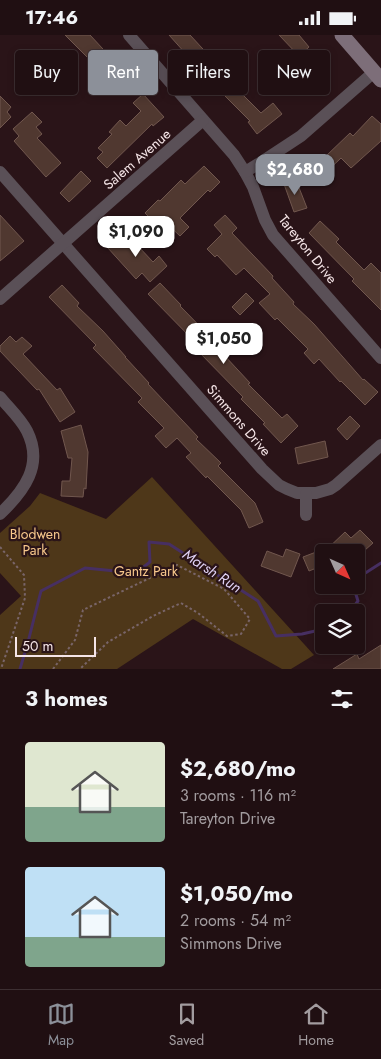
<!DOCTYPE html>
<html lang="en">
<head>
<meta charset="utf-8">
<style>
	:root { --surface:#200f12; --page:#2d1d20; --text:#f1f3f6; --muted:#a29c9f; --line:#3d2f32; --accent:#8c9099 }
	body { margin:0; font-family:Jost,sans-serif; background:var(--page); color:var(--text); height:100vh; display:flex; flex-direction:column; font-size:19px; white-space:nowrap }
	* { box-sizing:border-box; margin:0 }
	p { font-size:16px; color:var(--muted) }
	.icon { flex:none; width:28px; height:28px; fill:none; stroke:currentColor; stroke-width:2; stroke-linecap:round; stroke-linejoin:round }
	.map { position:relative; height:634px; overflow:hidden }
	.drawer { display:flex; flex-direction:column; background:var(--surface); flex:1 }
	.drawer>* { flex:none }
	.banner { position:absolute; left:15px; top:15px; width:351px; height:45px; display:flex; gap:10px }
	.needle { width:32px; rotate:135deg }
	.controls { position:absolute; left:315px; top:509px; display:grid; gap:10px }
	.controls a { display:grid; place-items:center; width:50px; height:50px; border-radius:5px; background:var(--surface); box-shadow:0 2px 8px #0003,0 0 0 1px var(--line); font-size:25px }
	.scale { position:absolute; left:15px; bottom:12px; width:81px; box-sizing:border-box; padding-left:5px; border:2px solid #f5e5e7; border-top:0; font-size:14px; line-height:18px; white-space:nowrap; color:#f5e5e7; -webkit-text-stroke:4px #2a1418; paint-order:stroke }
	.price { position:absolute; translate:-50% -42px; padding:0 11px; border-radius:10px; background:#fff; color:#222; font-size:16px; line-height:32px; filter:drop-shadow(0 1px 2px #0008) }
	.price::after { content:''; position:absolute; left:50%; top:30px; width:15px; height:11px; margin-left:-8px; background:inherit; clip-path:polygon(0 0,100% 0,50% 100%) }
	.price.active { background:var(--accent); color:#fff }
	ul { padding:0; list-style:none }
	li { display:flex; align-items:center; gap:15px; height:125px; padding:0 25px }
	li span { display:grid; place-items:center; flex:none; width:140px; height:100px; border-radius:5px; color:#555 }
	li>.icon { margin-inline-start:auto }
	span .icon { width:60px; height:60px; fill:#fffc; stroke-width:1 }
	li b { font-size:21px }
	h2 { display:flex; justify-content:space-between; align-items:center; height:60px; padding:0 25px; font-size:21px }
	.tag { padding:0 18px; border-radius:5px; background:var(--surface); box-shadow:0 2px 8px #0003,0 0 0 1px var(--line); font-size:18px; line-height:45px }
	.tag.active { background:var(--accent); color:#fff }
	.status { display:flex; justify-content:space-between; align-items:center; height:35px; padding:0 25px; background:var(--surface); direction:ltr }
	.status svg { height:14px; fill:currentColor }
	.dock { display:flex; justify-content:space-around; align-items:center; height:70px; border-top:1px solid var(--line); background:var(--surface); font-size:14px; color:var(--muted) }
	.dock a { display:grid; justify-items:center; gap:2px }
	.dock .active { color:var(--accent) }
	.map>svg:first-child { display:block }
	.green { fill:#4e3719 }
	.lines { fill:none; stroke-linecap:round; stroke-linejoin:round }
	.stream { stroke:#472f62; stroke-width:3 }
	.building { fill:#503830; stroke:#71574e }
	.path { stroke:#796569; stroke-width:2; stroke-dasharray:2.5 2.5; stroke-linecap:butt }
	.street { stroke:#5a5057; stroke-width:12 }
	.secondary { stroke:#7d6e79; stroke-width:15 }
	.labels { text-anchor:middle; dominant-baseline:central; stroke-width:4.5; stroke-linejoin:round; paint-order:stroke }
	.street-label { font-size:14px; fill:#f5e5e7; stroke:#2a1418 }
	.park-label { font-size:14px; fill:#f8c88c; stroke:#2a1418 }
	.water-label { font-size:15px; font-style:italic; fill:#dfd1f3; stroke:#2a1418 }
</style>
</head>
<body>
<div class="status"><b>17:46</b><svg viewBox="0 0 49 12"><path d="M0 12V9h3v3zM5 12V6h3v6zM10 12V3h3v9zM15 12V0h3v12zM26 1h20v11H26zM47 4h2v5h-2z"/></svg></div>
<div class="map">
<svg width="381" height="634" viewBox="0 0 381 634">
	<rect width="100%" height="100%" fill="#2a1418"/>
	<polygon class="green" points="152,442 314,620 291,634 282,634 193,584 117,634 0,634 0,580 21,561 0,538 0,498 30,471 40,458 106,484"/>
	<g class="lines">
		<g class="stream">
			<polyline points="356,544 381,528"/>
			<polyline points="349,578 358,566 353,550"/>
			<polyline points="20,634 28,607 41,556 85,533 136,538 150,527 149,507 169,509 258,566 276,601 302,599 324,594"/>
		</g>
	</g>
	<g class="building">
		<polygon points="65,0 90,0 128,41 117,51 93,26 92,27"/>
		<polygon points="169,0 190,0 214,26 215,26 232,43 229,46 261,78 273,68 282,79 257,99 248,87 250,86 202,38 203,38"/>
		<polygon points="279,0 299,0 309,12 299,21"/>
		<polygon points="320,26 330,36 308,57 298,48"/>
		<polygon points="283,27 291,35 283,43 275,35"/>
		<polygon points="143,59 164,82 153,91 152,89 107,133 97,123 103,117 98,113 112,99 109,97 120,85 126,91 141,76 133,68"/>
		<polygon points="0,61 11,72 7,77 11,82 0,93"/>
		<polygon points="32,77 42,87 36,92 42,99 37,103 61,128 46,142 14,106 19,101 13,94"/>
		<polygon points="372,81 381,89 381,106 351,133 341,123 319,144 309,133 323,120 325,122 350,98 353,101"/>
		<polygon points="204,131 220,147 210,157 208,155 180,183 189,192 180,201 164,186 159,192 145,178 158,165 160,166 181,145 185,149"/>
		<polygon points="81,136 91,146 69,167 60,158"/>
		<polygon points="296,145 307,173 294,177 284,149"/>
		<polygon points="0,180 24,206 0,226"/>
		<polygon points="225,180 237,193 232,198 273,241 272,243 294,267 293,269 314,289 363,345 364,344 378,357 365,370 341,346 340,347 319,324 314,329 304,318 308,314 277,283 275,285 259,268 270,259 244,233 236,240 217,220 215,222 207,214 222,199 214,190"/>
		<polygon points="320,186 339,204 336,207 364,235 371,228 381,238 381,275 352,246 354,244 309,198"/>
		<polygon points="124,196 153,227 159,221 167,231 150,247 142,238 136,244 107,212"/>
		<polygon points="160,248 181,270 180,271 226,318 224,320 250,348 248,349 282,383 287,379 298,391 281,408 263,389 265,388 241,364 243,362 196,314 199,311 148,259"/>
		<polygon points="62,250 79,268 77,271 103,296 126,322 125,322 149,348 148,349 198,402 196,404 221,428 218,431 255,468 263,487 249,493 241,475 207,441 206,443 186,422 191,418 177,403 166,413 155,401 164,393 138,367 142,363 93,313 96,310 49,262"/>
		<polygon points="246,258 254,266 240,280 232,272"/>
		<polygon points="10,301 16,307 22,302 32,311 23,319 57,355 60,353 75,377 60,387 39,354 37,355 0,316 0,311"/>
		<polygon points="350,381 360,391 347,405 337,394"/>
		<polygon points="81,390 88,417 86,454 84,453 83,462 61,461 62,446 70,446 72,423 68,423 61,396"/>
		<polygon points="325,406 328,422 298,429 295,413"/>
		<polygon points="360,495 373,508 356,523 356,518 324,518 324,530 309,536 303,522 324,514 324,517 345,497 351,503"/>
		<polygon points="286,514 300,519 291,542 261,531 267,516 283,522"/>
		<polygon points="381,610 381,634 333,634 357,619 359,624"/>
	</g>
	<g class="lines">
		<g class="path">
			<polyline points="0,512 24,540 25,563 1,634"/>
			<polyline points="53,634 75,605 83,575 177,530 224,554 250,584 241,599 227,601 198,578 181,568 153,581 108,607 80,634"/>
		</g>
		<g class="street">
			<polyline points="129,0 234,120 245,137 253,152 265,185 273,200 381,323"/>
			<polyline points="0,137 262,434 279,450 287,454 297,458 316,458 330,454 336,450 381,410"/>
			<polyline points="245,137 263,126 301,101 374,37"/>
			<polyline points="0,264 203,85"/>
			<path d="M0 362C9 373 21 384 27 396 44 430 24 456 0 479"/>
			<polyline points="306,480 306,459"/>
		</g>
		<polyline class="secondary" points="342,0 381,45"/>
	</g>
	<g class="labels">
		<g class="street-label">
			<text transform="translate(137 124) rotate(-41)">Salem Avenue</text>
			<text transform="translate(308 214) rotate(51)">Tareyton Drive</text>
			<text transform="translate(239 385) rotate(49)">Simmons Drive</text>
		</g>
		<g class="park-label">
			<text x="35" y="499">Blodwen<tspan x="35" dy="16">Park</tspan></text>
			<text x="146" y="536">Gantz Park</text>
		</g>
		<g class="water-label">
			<text transform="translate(212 536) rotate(33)">Marsh Run</text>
		</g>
	</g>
</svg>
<div class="controls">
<a><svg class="needle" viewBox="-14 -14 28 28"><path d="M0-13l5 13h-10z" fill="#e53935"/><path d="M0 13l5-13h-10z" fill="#a29c9f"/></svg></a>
<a><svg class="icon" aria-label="layers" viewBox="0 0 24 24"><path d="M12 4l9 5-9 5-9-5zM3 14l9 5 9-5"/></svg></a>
</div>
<div class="scale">50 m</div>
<b class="price active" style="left:295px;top:161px">$2,680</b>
<b class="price" style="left:136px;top:223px">$1,090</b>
<b class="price" style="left:224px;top:330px">$1,050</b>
<div class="banner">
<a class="tag">Buy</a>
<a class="tag active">Rent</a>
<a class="tag">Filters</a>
<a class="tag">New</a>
</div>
</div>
<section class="drawer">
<h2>3 homes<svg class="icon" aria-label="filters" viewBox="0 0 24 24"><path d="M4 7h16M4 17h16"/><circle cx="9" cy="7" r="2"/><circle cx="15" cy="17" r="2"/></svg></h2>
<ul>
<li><span style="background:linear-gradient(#dfe7d0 65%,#7fa58c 0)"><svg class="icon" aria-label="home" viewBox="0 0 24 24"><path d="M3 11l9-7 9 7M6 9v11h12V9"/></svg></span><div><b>$2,680/mo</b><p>3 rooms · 116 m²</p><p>Tareyton Drive</p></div></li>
<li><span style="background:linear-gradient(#bfe0f5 70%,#7fa58c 0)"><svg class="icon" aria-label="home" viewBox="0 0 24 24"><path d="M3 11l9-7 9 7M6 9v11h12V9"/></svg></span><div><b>$1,050/mo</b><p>2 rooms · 54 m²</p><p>Simmons Drive</p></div></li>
</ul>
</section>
<nav class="dock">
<a class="active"><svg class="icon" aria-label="map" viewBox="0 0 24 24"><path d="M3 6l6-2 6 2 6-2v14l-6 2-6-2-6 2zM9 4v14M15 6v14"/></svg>Map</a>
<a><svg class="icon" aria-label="saved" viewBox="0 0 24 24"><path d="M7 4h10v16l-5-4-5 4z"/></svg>Saved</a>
<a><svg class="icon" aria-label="home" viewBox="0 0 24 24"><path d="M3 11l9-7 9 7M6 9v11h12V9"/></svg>Home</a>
</nav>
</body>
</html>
